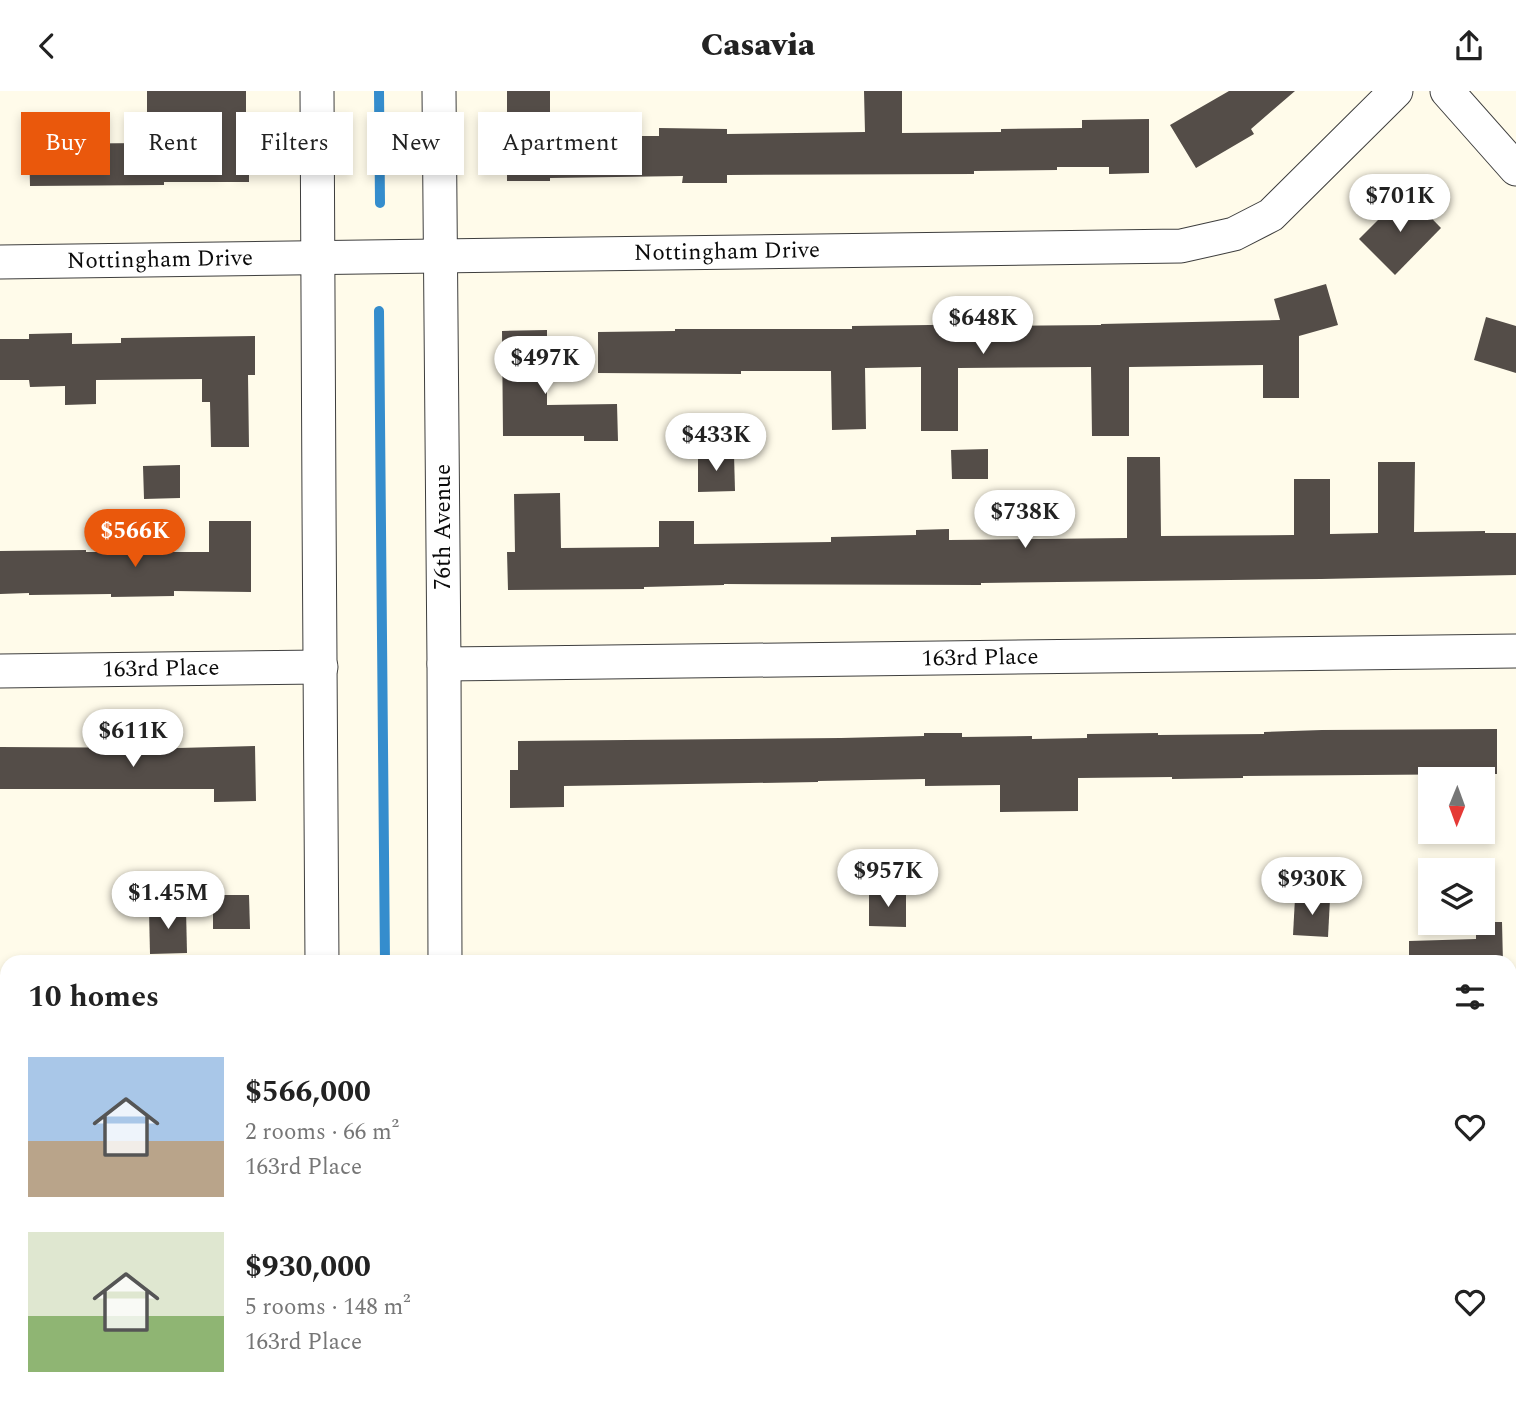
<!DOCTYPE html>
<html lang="en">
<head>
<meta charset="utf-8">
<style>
	:root { --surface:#fff; --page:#f2f2f2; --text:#222; --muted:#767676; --accent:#ea580c }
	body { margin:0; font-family:Spectral,serif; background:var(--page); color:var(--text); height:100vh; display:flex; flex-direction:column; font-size:26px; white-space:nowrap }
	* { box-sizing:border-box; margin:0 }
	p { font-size:23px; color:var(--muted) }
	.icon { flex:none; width:38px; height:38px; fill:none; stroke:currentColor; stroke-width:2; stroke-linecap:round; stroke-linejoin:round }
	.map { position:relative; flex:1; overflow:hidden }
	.side { position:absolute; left:0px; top:864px; width:1517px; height:450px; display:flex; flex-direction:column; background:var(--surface); border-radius:21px 21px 0 0; box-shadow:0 4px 10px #0003 }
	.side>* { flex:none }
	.hud { position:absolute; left:21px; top:21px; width:700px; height:63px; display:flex; gap:14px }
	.needle { width:46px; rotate:181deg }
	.tools { position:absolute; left:1418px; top:676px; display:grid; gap:14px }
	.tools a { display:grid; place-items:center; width:77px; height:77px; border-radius:0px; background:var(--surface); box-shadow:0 4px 10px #0003; font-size:35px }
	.price { position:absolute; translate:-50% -60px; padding:0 16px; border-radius:24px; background:#fff; color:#222; font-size:23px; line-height:46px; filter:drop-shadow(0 2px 4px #0008) }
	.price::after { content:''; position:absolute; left:50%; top:42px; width:21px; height:16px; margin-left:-10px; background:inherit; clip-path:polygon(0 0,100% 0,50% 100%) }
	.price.current { background:var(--accent); color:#fff }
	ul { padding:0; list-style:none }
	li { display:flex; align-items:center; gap:21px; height:175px; padding:0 28px }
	li span { display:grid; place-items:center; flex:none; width:196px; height:140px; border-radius:0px; color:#555 }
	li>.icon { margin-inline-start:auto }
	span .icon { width:84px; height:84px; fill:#fffc; stroke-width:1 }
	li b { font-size:30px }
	h2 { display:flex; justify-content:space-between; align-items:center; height:84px; padding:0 28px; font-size:30px }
	.chip { padding:0 24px; border-radius:0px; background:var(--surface); box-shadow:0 4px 10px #0003; font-size:24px; line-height:63px }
	.chip.current { background:var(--accent); color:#fff }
	header { display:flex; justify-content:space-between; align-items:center; height:91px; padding:0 28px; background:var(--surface); font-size:32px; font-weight:800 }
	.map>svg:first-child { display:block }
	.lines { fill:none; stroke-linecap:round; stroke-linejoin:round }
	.stream { stroke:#358dcd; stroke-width:10 }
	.building { fill:#544d48 }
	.street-casing { stroke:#3e3e3e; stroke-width:35 }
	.street { stroke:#fff; stroke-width:33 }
	.labels { text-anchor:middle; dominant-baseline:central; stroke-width:7; stroke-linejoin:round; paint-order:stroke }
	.street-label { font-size:23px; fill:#0b0b0b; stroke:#fff }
</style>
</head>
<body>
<header><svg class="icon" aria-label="back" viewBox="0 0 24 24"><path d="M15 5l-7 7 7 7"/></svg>Casavia<svg class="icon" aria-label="share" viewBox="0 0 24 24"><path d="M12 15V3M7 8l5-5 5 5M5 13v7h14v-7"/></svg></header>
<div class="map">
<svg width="1516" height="1314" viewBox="0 0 1516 1314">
	<rect width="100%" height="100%" fill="#fffbea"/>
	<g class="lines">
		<g class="stream">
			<polyline points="379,0 380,112"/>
			<polyline points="379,220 385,872"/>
			<polyline points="389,1307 389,1314"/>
		</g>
	</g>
	<g class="building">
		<polygon points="147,0 246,0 246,49 249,49 249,91 164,91 164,94 30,95 29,53 147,52"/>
		<polygon points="507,0 550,0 550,45 659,45 659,37 727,38 727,43 865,41 864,0 902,0 902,42 1001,41 1001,38 1082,37 1082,29 1149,28 1149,82 1109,83 1109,76 1057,76 1057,79 974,80 974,83 727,84 727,92 682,92 683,85 550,87 550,90 507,90"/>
		<polygon points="1229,0 1295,0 1251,38 1254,43 1196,77 1170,34"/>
		<polygon points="1406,101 1441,137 1395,184 1359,148"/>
		<polygon points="1326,193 1338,234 1299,245 1299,307 1263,307 1263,274 1129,276 1129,345 1092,345 1091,276 958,277 958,340 921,340 921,276 865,277 866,338 832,339 831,280 741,280 741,283 598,282 598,241 675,240 675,238 852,238 852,235 930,234 995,233 995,235 1101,234 1101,233 1280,229 1274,208"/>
		<polygon points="1486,226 1516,235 1516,282 1474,269"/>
		<polygon points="547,239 547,314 617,313 618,350 584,350 584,345 503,345 502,240"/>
		<polygon points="72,242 72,253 121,252 121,247 255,245 255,284 248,284 249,356 211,356 210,311 202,311 202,288 96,289 96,313 65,314 65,295 30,296 29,289 0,289 0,248 29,248 29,243"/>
		<polygon points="988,358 988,388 952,388 951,359"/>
		<polygon points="698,363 734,363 735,400 698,401"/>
		<polygon points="1127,366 1160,366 1161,445 1294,444 1294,388 1330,388 1330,443 1378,442 1378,371 1415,371 1414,441 1485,440 1485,442 1516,442 1516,484 1321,488 981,492 981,494 724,493 724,494 644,496 644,498 508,499 507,461 515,461 514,403 560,402 561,457 659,456 659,430 694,430 694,453 831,451 831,446 916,444 916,439 949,438 949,449 1127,447"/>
		<polygon points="180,374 180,407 144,408 143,375"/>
		<polygon points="209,430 251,430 251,501 174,500 174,505 111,506 111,503 29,504 29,502 0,503 0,460 86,459 86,461 209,461"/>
		<polygon points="1497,638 1497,683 1243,685 1243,687 1172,688 1172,686 1078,687 1078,720 1000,721 1000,694 925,695 925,688 818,690 818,691 564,695 564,716 510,717 510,679 518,679 518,650 841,647 924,645 924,642 962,642 962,646 1032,645 1032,648 1087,647 1087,643 1158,642 1158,644 1264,643 1264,641 1322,639"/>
		<polygon points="255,655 256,710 214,711 214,698 0,698 0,656 178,657"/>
		<polygon points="869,799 906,800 906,836 869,835"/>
		<polygon points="213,804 249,804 250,838 213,838"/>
		<polygon points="1295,807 1330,808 1328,846 1293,844"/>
		<polygon points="186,818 187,862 150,863 149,819"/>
		<polygon points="1476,831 1502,831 1503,872 1409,872 1409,850 1476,848"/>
	</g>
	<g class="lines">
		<defs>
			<g id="street">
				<path d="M317 0C317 291 321 581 322 872"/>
				<polyline points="439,0 444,573 445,872"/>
				<polyline points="1447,0 1516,78"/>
				<polyline points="0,171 1181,155 1234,143 1271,124 1396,0"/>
				<polyline points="444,573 1516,560"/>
				<polyline points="0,580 321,576"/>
				<polyline points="1510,1000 1516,1000"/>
				<polyline points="0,1018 7,1018"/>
				<polyline points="324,1307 324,1314"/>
				<polyline points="448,1307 448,1314"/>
			</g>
		</defs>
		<use href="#street" class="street-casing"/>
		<use href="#street" class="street"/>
	</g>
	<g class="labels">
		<g class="street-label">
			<text transform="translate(727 161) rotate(-1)">Nottingham Drive</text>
			<text transform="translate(160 169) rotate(-1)">Nottingham Drive</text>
			<text transform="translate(443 436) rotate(-90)">76th Avenue</text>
			<text transform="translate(980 567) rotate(-1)">163rd Place</text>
			<text transform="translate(161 578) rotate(-1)">163rd Place</text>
		</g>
	</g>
</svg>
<div class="tools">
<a><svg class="needle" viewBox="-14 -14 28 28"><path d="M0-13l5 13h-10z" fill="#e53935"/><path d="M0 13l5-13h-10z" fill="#767676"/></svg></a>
<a><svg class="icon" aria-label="layers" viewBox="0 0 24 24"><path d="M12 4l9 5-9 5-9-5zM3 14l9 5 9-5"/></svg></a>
</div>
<b class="price" style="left:1400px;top:143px">$701K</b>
<b class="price" style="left:983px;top:265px">$648K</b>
<b class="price" style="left:545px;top:305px">$497K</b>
<b class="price" style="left:716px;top:382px">$433K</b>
<b class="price" style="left:1025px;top:459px">$738K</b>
<b class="price current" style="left:135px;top:478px">$566K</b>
<b class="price" style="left:133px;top:678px">$611K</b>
<b class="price" style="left:888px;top:818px">$957K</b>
<b class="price" style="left:1312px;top:826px">$930K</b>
<b class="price" style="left:168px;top:840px">$1.45M</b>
<div class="hud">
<a class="chip current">Buy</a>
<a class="chip">Rent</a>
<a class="chip">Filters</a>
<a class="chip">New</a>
<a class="chip">Apartment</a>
</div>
<section class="side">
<h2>10 homes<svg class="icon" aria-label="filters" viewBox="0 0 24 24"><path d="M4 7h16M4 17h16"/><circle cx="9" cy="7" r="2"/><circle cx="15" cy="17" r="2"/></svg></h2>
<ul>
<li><span style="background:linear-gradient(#a9c7e8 60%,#b9a48a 0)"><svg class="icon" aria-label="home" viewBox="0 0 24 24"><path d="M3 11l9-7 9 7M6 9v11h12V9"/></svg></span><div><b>$566,000</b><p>2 rooms · 66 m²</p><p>163rd Place</p></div><svg class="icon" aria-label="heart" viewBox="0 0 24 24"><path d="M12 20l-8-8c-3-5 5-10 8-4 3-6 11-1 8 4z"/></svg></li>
<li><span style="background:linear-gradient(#dfe7d0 60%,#8fb573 0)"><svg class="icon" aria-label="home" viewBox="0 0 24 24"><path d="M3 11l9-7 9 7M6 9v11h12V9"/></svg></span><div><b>$930,000</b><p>5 rooms · 148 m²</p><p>163rd Place</p></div><svg class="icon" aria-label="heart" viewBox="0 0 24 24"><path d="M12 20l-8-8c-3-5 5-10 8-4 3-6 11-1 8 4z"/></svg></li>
</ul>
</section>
</div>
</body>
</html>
